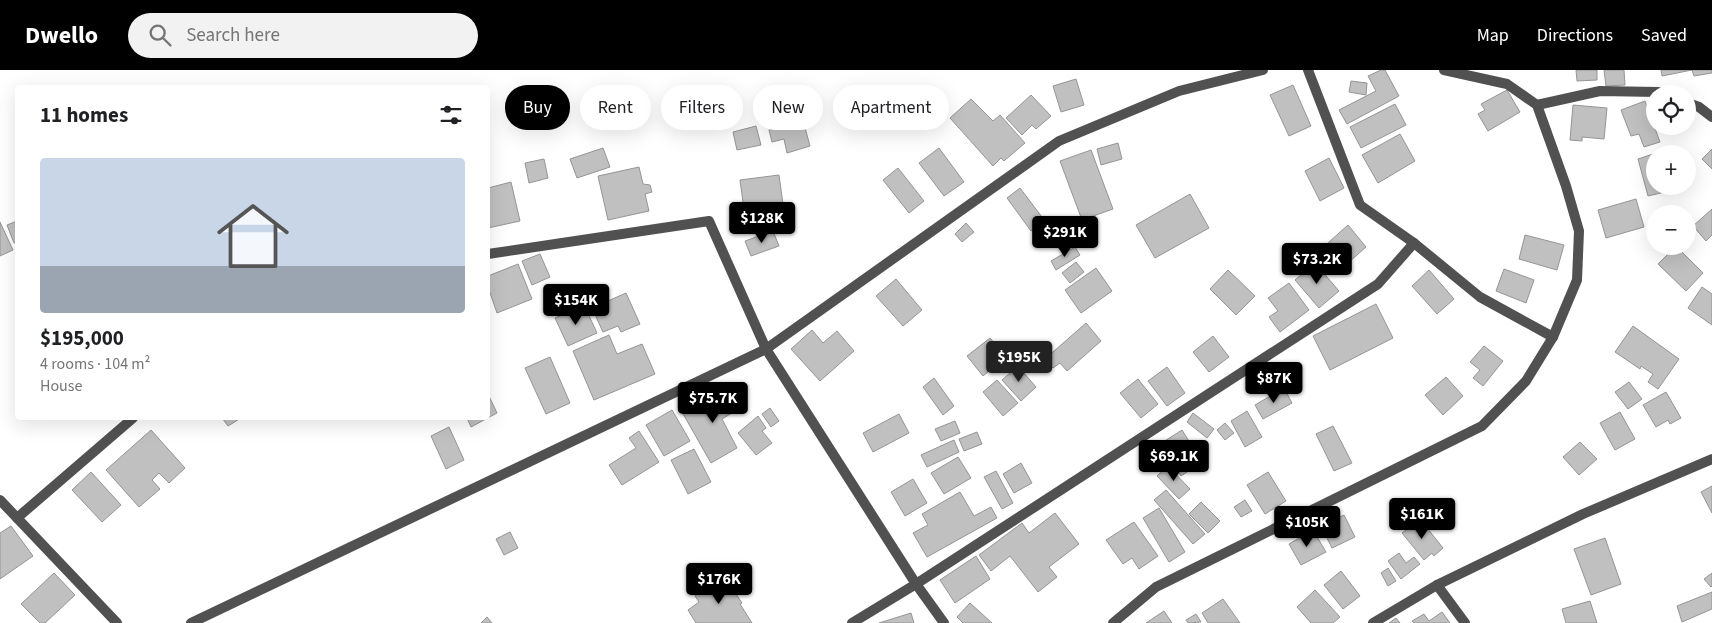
<!DOCTYPE html>
<html lang="en">
<head>
<meta charset="utf-8">
<style>
	:root { --surface:#fff; --page:#f2f2f2; --text:#202124; --muted:#757577; --accent:#000 }
	body { margin:0; font-family:"Source Sans 3",sans-serif; background:var(--page); color:var(--text); height:100vh; display:flex; flex-direction:column; font-size:19px; white-space:nowrap }
	* { box-sizing:border-box; margin:0 }
	p { font-size:16px; color:var(--muted) }
	.icon { flex:none; width:28px; height:28px; fill:none; stroke:currentColor; stroke-width:2; stroke-linecap:round; stroke-linejoin:round }
	.map { position:relative; flex:1; overflow:hidden }
	.sheet { position:absolute; left:15px; top:15px; width:475px; height:335px; display:flex; flex-direction:column; background:var(--surface); border-radius:5px; box-shadow:0 5px 20px #0002 }
	.sheet>* { flex:none }
	.banner { position:absolute; left:505px; top:15px; width:475px; height:45px; display:flex; gap:10px }
	.controls { position:absolute; left:1646px; top:15px; display:grid; gap:10px }
	.controls a { display:grid; place-items:center; width:50px; height:50px; border-radius:50%; background:var(--surface); box-shadow:0 5px 20px #0002; font-size:25px }
	.price { position:absolute; translate:-50% -42px; padding:0 11px; border-radius:5px; background:var(--accent); color:#fff; font-size:16px; line-height:32px; filter:drop-shadow(0 1px 2px #0008) }
	.price::after { content:''; position:absolute; left:50%; top:30px; width:15px; height:11px; margin-left:-8px; background:inherit; clip-path:polygon(0 0,100% 0,50% 100%) }
	.price.current { background:#222; color:#fff }
	ul { padding:0; list-style:none }
	li { display:grid; align-content:center; gap:10px; height:265px; padding:0 25px }
	li span { display:grid; place-items:center; height:155px; border-radius:5px; color:#555 }
	li>.icon { margin-inline-start:auto }
	span .icon { width:90px; height:90px; fill:#fffc; stroke-width:1 }
	li b { font-size:21px }
	h2 { display:flex; justify-content:space-between; align-items:center; height:60px; padding:0 25px; font-size:21px }
	.tag { padding:0 18px; border-radius:22px; background:var(--surface); box-shadow:0 5px 20px #0002; font-size:18px; line-height:45px }
	.tag.current { background:var(--accent); color:#fff }
	header { display:flex; align-items:center; gap:30px; box-sizing:border-box; height:70px; padding:0 25px; background:var(--accent); color:#fff }
	header strong { font-size:24px }
	nav { display:flex; gap:28px; margin-inline-start:auto; font-size:18px }
	.search { width:350px; height:45px; background:var(--page); display:flex; align-items:center; gap:12px; box-sizing:border-box; padding:0 18px; border-radius:28px; color:var(--muted); font-size:19px }
	.map>svg:first-child { display:block }
	.building { fill:#c0c0c0; stroke:#959595 }
	.lines { fill:none; stroke-linecap:round; stroke-linejoin:round }
	.street { stroke:#515151; stroke-width:10 }
</style>
</head>
<body>
<header>
<strong>Dwello</strong>
<div class="search"><svg class="icon" aria-label="search" viewBox="0 0 24 24"><circle cx="10" cy="10" r="6"/><path d="M15 15l6 6"/></svg>Search here</div>
<nav><a>Map</a><a>Directions</a><a>Saved</a></nav>
</header>
<div class="map">
<svg width="1712" height="553" viewBox="0 0 1712 553">
	<rect width="100%" height="100%" fill="#fff"/>
	<g class="building">
		<polygon points="1381,0 1385,0 1399,26 1347,54 1339,40 1376,21 1368,6"/>
		<polygon points="1576,0 1597,0 1597,10 1577,11"/>
		<polygon points="1604,0 1624,0 1625,15 1606,16"/>
		<polygon points="1661,0 1692,0 1662,6"/>
		<polygon points="1692,0 1712,0 1712,3 1694,6"/>
		<polygon points="1076,9 1084,35 1061,42 1053,16"/>
		<polygon points="1351,11 1367,13 1366,25 1349,22"/>
		<polygon points="1293,15 1311,56 1289,66 1270,25"/>
		<polygon points="1507,20 1520,42 1488,61 1478,44 1485,40 1481,34"/>
		<polygon points="1031,25 1051,46 1036,59 1032,55 1022,65 1006,48"/>
		<polygon points="971,29 993,51 1000,45 1025,73 1004,91 1001,88 993,96 950,48"/>
		<polygon points="1645,31 1660,72 1644,77 1639,64 1631,66 1621,40"/>
		<polygon points="1395,34 1406,55 1361,78 1350,57"/>
		<polygon points="1573,35 1607,38 1604,69 1582,67 1582,71 1570,70"/>
		<polygon points="803,50 810,76 787,83 784,69 772,72 769,60"/>
		<polygon points="756,56 761,75 737,80 733,62"/>
		<polygon points="1400,64 1415,91 1378,113 1362,85"/>
		<polygon points="1118,73 1122,89 1101,95 1097,79"/>
		<polygon points="603,78 610,97 577,108 570,89"/>
		<polygon points="939,78 964,112 944,126 919,93"/>
		<polygon points="1712,79 1712,99 1702,89"/>
		<polygon points="1091,80 1113,139 1082,150 1060,91"/>
		<polygon points="1653,84 1655,90 1655,116 1663,116 1665,122 1648,126 1638,89"/>
		<polygon points="1329,88 1344,118 1320,131 1305,101"/>
		<polygon points="544,89 548,108 529,113 525,93"/>
		<polygon points="639,97 643,114 650,115 652,122 645,124 649,141 608,150 598,106"/>
		<polygon points="898,98 924,131 909,143 883,110"/>
		<polygon points="779,105 785,149 746,154 740,110"/>
		<polygon points="511,112 520,151 488,158 488,118"/>
		<polygon points="1020,118 1045,151 1031,161 1007,128"/>
		<polygon points="1190,124 1209,158 1155,188 1136,155"/>
		<polygon points="1636,129 1644,157 1606,168 1598,140"/>
		<polygon points="1712,139 1712,165 1706,171 1693,156"/>
		<polygon points="17,151 18,171 14,173 7,155"/>
		<polygon points="0,152 13,180 0,186"/>
		<polygon points="966,153 974,162 962,172 955,164"/>
		<polygon points="1348,155 1366,177 1339,201 1320,180"/>
		<polygon points="773,161 779,176 751,186 745,171"/>
		<polygon points="1525,165 1564,175 1557,200 1519,189"/>
		<polygon points="1676,176 1703,203 1686,221 1658,194"/>
		<polygon points="1075,177 1080,185 1056,200 1051,191"/>
		<polygon points="540,184 550,207 532,215 522,191"/>
		<polygon points="1076,192 1084,202 1070,213 1062,203"/>
		<polygon points="1315,193 1339,221 1319,238 1295,210"/>
		<polygon points="518,194 532,229 497,243 488,217 488,206"/>
		<polygon points="1096,198 1112,221 1081,243 1065,220"/>
		<polygon points="1504,199 1534,210 1526,233 1496,221"/>
		<polygon points="1228,200 1255,226 1236,245 1210,219"/>
		<polygon points="1429,200 1454,229 1437,244 1412,216"/>
		<polygon points="896,209 922,240 903,256 876,226"/>
		<polygon points="1289,213 1309,240 1280,262 1269,247 1278,241 1268,228"/>
		<polygon points="1702,217 1712,224 1712,255 1688,238"/>
		<polygon points="626,223 640,254 621,262 618,256 603,262 592,238"/>
		<polygon points="1376,234 1393,268 1330,300 1313,266"/>
		<polygon points="584,235 597,263 568,276 555,248"/>
		<polygon points="1086,253 1101,271 1067,301 1060,293 1053,298 1045,289"/>
		<polygon points="1633,256 1679,289 1658,319 1648,312 1653,304 1641,296 1640,299 1615,282"/>
		<polygon points="812,260 823,273 837,261 854,281 820,311 791,279"/>
		<polygon points="609,265 617,284 642,274 655,304 594,330 573,281"/>
		<polygon points="1213,266 1229,287 1209,302 1193,282"/>
		<polygon points="990,268 1006,287 983,306 967,286"/>
		<polygon points="1484,276 1503,291 1483,316 1473,308 1480,300 1470,292"/>
		<polygon points="550,287 570,333 546,344 525,298"/>
		<polygon points="1018,296 1036,317 1021,331 1002,310"/>
		<polygon points="1167,297 1185,323 1167,336 1148,311"/>
		<polygon points="1446,307 1463,326 1443,345 1425,325"/>
		<polygon points="934,308 954,336 943,345 923,317"/>
		<polygon points="1138,309 1158,334 1141,348 1120,323"/>
		<polygon points="997,310 1018,333 1003,346 983,322"/>
		<polygon points="1629,312 1642,329 1628,339 1615,322"/>
		<polygon points="729,317 740,338 722,349 737,378 711,393 682,342"/>
		<polygon points="1284,318 1292,333 1263,349 1255,335"/>
		<polygon points="1666,322 1681,348 1670,354 1668,350 1656,357 1643,335"/>
		<polygon points="488,324 497,343 471,357 467,348 488,348"/>
		<polygon points="770,338 779,351 771,357 762,344"/>
		<polygon points="672,340 690,371 664,386 646,355"/>
		<polygon points="1247,341 1262,367 1245,377 1231,351"/>
		<polygon points="1620,342 1635,369 1615,380 1600,353"/>
		<polygon points="1193,343 1214,359 1207,368 1187,352"/>
		<polygon points="899,344 909,363 873,382 863,363"/>
		<polygon points="758,346 766,358 762,361 772,373 756,385 738,363"/>
		<polygon points="222,348 241,348 228,356"/>
		<polygon points="955,351 960,363 941,371 935,359"/>
		<polygon points="1225,353 1234,363 1225,370 1217,360"/>
		<polygon points="1333,356 1352,393 1334,401 1316,364"/>
		<polygon points="449,357 464,390 446,399 431,366"/>
		<polygon points="151,360 185,398 169,413 159,403 152,410 160,419 139,437 106,400"/>
		<polygon points="1182,360 1202,392 1181,406 1160,374"/>
		<polygon points="639,361 659,392 622,415 609,395 636,378 629,368"/>
		<polygon points="977,362 982,374 964,381 959,369"/>
		<polygon points="954,370 959,382 927,397 921,385"/>
		<polygon points="1580,372 1597,389 1579,405 1563,387"/>
		<polygon points="694,379 711,412 688,424 671,390"/>
		<polygon points="958,387 971,408 944,424 931,403"/>
		<polygon points="1021,393 1032,413 1014,423 1003,404"/>
		<polygon points="1168,396 1190,419 1179,429 1157,406"/>
		<polygon points="996,401 1013,433 1002,439 984,407"/>
		<polygon points="91,402 121,435 102,452 72,420"/>
		<polygon points="1268,402 1286,431 1265,444 1247,415"/>
		<polygon points="913,409 927,433 905,446 891,422"/>
		<polygon points="1712,416 1712,443 1701,422"/>
		<polygon points="1166,420 1205,464 1193,474 1154,430"/>
		<polygon points="960,422 974,446 991,437 997,448 927,487 913,463 928,455 922,444"/>
		<polygon points="1245,430 1252,441 1241,447 1234,437"/>
		<polygon points="1201,432 1220,451 1208,463 1189,444"/>
		<polygon points="1159,438 1185,482 1169,492 1143,448"/>
		<polygon points="1055,443 1079,474 1049,497 1057,507 1038,522 1010,486 991,501 979,485 1022,453 1029,463"/>
		<polygon points="1344,445 1355,467 1332,478 1321,456"/>
		<polygon points="1420,449 1443,478 1434,486 1432,483 1424,490 1402,463"/>
		<polygon points="1134,452 1158,486 1139,499 1132,488 1123,494 1106,470"/>
		<polygon points="11,456 33,486 0,509 0,463"/>
		<polygon points="1313,460 1326,482 1301,495 1289,474"/>
		<polygon points="510,462 518,478 504,485 496,469"/>
		<polygon points="1605,468 1621,514 1591,525 1574,479"/>
		<polygon points="1399,483 1406,493 1414,487 1420,494 1401,509 1388,491"/>
		<polygon points="976,486 990,509 955,533 940,510"/>
		<polygon points="1388,498 1396,511 1388,516 1381,503"/>
		<polygon points="1341,501 1360,526 1343,539 1324,515"/>
		<polygon points="54,503 75,525 45,553 40,553 21,534"/>
		<polygon points="1712,503 1712,516 1711,517 1704,509"/>
		<polygon points="724,506 742,533 740,534 752,553 696,553 688,540 699,532 695,526"/>
		<polygon points="1315,520 1340,547 1333,553 1311,553 1297,537"/>
		<polygon points="1712,522 1712,539 1682,552 1677,536"/>
		<polygon points="1223,529 1240,553 1208,553 1202,543"/>
		<polygon points="1590,531 1597,553 1566,553 1562,539"/>
		<polygon points="970,533 992,553 963,553 957,547"/>
		<polygon points="1164,541 1172,553 1146,553"/>
		<polygon points="1442,542 1450,553 1414,553 1412,551 1424,544 1429,551"/>
		<polygon points="911,543 914,553 879,553"/>
		<polygon points="1196,544 1201,552 1188,553 1186,550"/>
		<polygon points="487,547 492,553 481,553"/>
		<polygon points="1396,548 1400,553 1389,553"/>
	</g>
	<g class="lines">
		<g class="street">
			<polyline points="1308,0 1360,135 1414,173 1480,227 1553,267"/>
			<polyline points="1688,33 1699,37 1712,47"/>
			<polyline points="1537,35 1600,21 1658,22 1664,24"/>
			<polyline points="488,184 709,151 766,279 916,514 944,553"/>
			<polyline points="0,430 117,553"/>
			<polyline points="17,448 133,348"/>
			<polyline points="1437,515 1465,553"/>
			<polyline points="191,553 766,279 1059,71 1179,21 1263,0"/>
			<polyline points="852,553 916,514 1378,214 1414,173"/>
			<polyline points="1113,553 1156,517 1482,356 1526,311 1553,267 1577,210 1579,161 1566,116 1537,35 1507,14 1444,0"/>
			<polyline points="1373,553 1437,515 1583,444 1712,389"/>
		</g>
	</g>
</svg>
<div class="controls">
<a><svg class="icon" aria-label="locate" viewBox="0 0 24 24"><circle cx="12" cy="12" r="6"/><path d="M12 2v4M12 18v4M2 12h4M18 12h4"/></svg></a>
<a>+</a>
<a>−</a>
</div>
<b class="price" style="left:762px;top:174px">$128K</b>
<b class="price" style="left:1065px;top:188px">$291K</b>
<b class="price" style="left:1317px;top:215px">$73.2K</b>
<b class="price" style="left:576px;top:256px">$154K</b>
<b class="price current" style="left:1019px;top:313px">$195K</b>
<b class="price" style="left:1274px;top:334px">$87K</b>
<b class="price" style="left:713px;top:354px">$75.7K</b>
<b class="price" style="left:1174px;top:412px">$69.1K</b>
<b class="price" style="left:1422px;top:470px">$161K</b>
<b class="price" style="left:1307px;top:478px">$105K</b>
<b class="price" style="left:719px;top:535px">$176K</b>
<div class="banner">
<a class="tag current">Buy</a>
<a class="tag">Rent</a>
<a class="tag">Filters</a>
<a class="tag">New</a>
<a class="tag">Apartment</a>
</div>
<section class="sheet">
<h2>11 homes<svg class="icon" aria-label="filters" viewBox="0 0 24 24"><path d="M4 7h16M4 17h16"/><circle cx="9" cy="7" r="2"/><circle cx="15" cy="17" r="2"/></svg></h2>
<ul>
<li><span style="background:linear-gradient(#c9d6e8 70%,#9aa5b1 0)"><svg class="icon" aria-label="home" viewBox="0 0 24 24"><path d="M3 11l9-7 9 7M6 9v11h12V9"/></svg></span><div><b>$195,000</b><p>4 rooms · 104 m²</p><p>House</p></div></li>
</ul>
</section>
</div>
</body>
</html>
